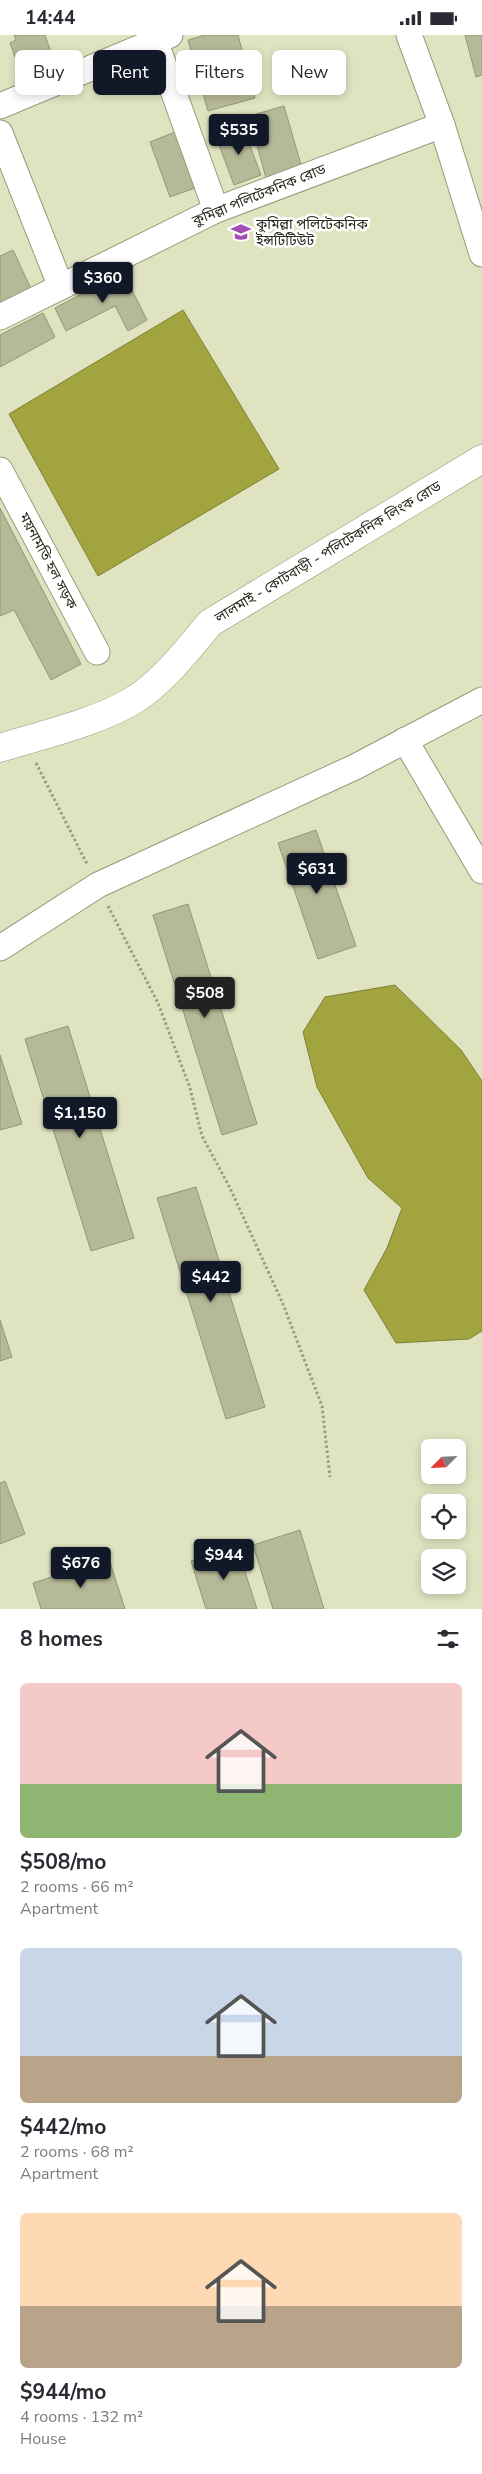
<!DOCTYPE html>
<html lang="en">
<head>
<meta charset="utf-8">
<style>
	:root { --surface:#fff; --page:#f7f7f7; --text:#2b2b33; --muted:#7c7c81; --accent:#111827 }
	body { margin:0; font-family:"Nunito Sans","Noto Sans Bengali",sans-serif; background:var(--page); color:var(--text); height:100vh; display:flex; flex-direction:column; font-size:19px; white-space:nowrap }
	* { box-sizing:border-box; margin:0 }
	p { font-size:16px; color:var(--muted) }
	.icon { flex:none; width:28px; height:28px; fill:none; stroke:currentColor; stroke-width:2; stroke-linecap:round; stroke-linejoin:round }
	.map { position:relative; height:1574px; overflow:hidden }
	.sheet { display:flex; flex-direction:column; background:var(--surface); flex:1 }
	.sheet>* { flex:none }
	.top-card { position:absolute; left:15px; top:15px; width:452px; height:45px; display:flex; gap:10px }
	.needle { width:32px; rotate:246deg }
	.fabs { position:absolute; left:421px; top:1404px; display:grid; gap:10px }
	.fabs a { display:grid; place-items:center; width:45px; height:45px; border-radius:8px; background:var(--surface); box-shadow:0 2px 8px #0003; font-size:25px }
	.price { position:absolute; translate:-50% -42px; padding:0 11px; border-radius:5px; background:var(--accent); color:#fff; font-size:16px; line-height:32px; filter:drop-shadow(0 1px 2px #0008) }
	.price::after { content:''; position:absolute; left:50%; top:30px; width:15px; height:11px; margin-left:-8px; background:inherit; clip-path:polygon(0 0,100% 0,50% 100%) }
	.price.active { background:#222; color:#fff }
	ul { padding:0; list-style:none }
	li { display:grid; align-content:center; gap:10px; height:265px; padding:0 20px }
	li span { display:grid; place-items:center; height:155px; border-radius:8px; color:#555 }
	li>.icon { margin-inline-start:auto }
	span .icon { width:90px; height:90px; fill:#fffc; stroke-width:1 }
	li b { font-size:21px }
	h2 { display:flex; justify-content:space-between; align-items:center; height:60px; padding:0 20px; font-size:21px }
	.chip { padding:0 18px; border-radius:8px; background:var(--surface); box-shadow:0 2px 8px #0003; font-size:18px; line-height:45px }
	.chip.active { background:var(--accent); color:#fff }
	.status { display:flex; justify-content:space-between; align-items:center; height:35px; padding:0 25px; background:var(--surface); direction:ltr }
	.status svg { height:14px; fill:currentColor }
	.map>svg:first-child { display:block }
	.water { fill:#a2a53f; stroke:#7e8035 }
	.building { fill:#b6b997; stroke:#949676 }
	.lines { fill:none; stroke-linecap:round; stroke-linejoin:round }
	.street-casing { stroke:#979a79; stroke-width:27 }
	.secondary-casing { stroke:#979a79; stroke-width:29 }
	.path { stroke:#9a9c81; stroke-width:3; stroke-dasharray:2.5 2.5; stroke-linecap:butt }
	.street { stroke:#fff; stroke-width:25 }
	.secondary { stroke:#fff; stroke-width:28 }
	.labels { text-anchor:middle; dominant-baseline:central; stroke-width:5; stroke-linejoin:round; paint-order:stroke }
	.street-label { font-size:14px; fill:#2b2b1e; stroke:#fff }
	.poi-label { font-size:14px; fill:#2b2b1e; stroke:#fff; text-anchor:start }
</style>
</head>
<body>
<div class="status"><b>14:44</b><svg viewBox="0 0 49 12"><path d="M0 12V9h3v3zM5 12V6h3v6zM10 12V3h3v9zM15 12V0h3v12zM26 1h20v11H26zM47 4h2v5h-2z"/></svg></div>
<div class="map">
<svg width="482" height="1574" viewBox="0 0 482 1574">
	<rect width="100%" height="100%" fill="#e0e3c0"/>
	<g class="water">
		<polygon points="183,275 279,434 98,541 9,379"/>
		<polygon points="395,950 461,1015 482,1046 482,1296 469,1304 396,1308 364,1255 387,1213 402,1173 368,1143 317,1052 303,997 325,962"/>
	</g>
	<g class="building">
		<polygon points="14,0 45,0 58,38 25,50 10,8 16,5"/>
		<polygon points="205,0 238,0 255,63 208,76 188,5"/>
		<polygon points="465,0 482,0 482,40 476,42"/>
		<polygon points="284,71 302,133 266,143 249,81"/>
		<polygon points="243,92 261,140 234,150 216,102"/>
		<polygon points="175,97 195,153 170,162 150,107"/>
		<polygon points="13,215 33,258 0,273 0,221"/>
		<polygon points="123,237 147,285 128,296 115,271 66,296 55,273"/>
		<polygon points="43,278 55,302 0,332 0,300"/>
		<polygon points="0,473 81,629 51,645 14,575 0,581"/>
		<polygon points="316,795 356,911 318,924 278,808"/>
		<polygon points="188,869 257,1089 222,1100 153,880"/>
		<polygon points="68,991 134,1203 91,1216 25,1004"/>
		<polygon points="0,1020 22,1089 0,1095"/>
		<polygon points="196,1152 265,1372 226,1384 157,1163"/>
		<polygon points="0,1285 12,1322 0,1326"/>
		<polygon points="5,1446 25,1499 0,1509 0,1448"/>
		<polygon points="300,1495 324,1574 273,1574 253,1510"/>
		<polygon points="237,1512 257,1574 206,1574 191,1526"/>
		<polygon points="109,1524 125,1574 41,1574 33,1548"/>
	</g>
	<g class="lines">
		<defs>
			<g id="street">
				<polyline points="153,0 216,175"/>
				<polyline points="409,0 442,90 482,219"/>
				<polyline points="0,71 170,0"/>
				<polyline points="0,98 61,252"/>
				<polyline points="0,282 216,175 442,90"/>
				<polyline points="0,435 97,617"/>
				<polyline points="405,705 482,836"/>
				<polyline points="0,913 98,850 355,732 482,665"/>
			</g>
			<path id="secondary" d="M0 713C42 700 98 687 134 665 163 647 189 613 210 588L482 424"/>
		</defs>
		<use href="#street" class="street-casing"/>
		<use href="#secondary" class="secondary-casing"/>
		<g class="path">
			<polyline points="36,728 87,829"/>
			<polyline points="108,871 158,968 190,1053 202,1101 230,1153 283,1269 322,1371 330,1442"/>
		</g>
		<use href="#street" class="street"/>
		<use href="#secondary" class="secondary"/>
	</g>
	<defs>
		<symbol id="university-bare" viewBox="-9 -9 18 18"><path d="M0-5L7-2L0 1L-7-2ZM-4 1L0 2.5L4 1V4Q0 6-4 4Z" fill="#a54cb7" stroke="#fff" stroke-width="2.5" paint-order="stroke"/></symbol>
	</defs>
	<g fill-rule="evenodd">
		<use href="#university-bare" x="227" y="183" width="28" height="28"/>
	</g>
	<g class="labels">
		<g class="street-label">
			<text transform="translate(259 160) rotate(-22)">কুমিল্লা পলিটেকনিক রোড</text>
			<text transform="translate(328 517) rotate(-31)">লালমাই - কোটবাড়ী - পলিটেকনিক লিংক রোড</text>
			<text transform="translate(48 526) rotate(62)">ময়নামতি হল সড়ক</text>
		</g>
		<g class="poi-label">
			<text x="256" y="189">কুমিল্লা পলিটেকনিক<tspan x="256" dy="16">ইন্সটিটিউট</tspan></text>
		</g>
	</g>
</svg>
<div class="fabs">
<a><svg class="needle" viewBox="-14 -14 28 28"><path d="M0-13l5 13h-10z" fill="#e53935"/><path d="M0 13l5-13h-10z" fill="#7c7c81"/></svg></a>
<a><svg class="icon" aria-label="locate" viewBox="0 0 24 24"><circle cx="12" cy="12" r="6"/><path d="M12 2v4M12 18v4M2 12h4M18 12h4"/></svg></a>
<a><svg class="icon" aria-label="layers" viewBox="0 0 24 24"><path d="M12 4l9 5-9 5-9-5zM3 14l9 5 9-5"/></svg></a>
</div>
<b class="price" style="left:239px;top:121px">$535</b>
<b class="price" style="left:103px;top:269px">$360</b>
<b class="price" style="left:317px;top:860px">$631</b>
<b class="price active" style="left:205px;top:984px">$508</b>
<b class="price" style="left:80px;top:1104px">$1,150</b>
<b class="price" style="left:211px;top:1268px">$442</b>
<b class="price" style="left:224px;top:1546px">$944</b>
<b class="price" style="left:81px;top:1554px">$676</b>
<div class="top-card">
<a class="chip">Buy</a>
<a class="chip active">Rent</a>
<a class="chip">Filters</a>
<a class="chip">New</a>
</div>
</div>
<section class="sheet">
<h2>8 homes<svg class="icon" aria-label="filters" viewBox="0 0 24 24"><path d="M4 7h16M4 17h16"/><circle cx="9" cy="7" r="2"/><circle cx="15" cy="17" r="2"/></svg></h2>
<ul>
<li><span style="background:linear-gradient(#f6c9c9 65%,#8fb573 0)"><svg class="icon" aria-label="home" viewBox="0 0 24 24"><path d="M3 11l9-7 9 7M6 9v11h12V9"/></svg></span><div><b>$508/mo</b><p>2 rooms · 66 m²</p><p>Apartment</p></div></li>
<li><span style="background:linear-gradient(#c9d6e8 70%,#b9a48a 0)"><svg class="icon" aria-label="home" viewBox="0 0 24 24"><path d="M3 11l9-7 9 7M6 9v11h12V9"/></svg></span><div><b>$442/mo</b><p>2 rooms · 68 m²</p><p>Apartment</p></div></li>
<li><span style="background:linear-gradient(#ffd9b3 60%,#b9a48a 0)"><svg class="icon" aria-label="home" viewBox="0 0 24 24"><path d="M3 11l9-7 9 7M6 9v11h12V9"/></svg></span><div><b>$944/mo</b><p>4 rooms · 132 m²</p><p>House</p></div></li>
</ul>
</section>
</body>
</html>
